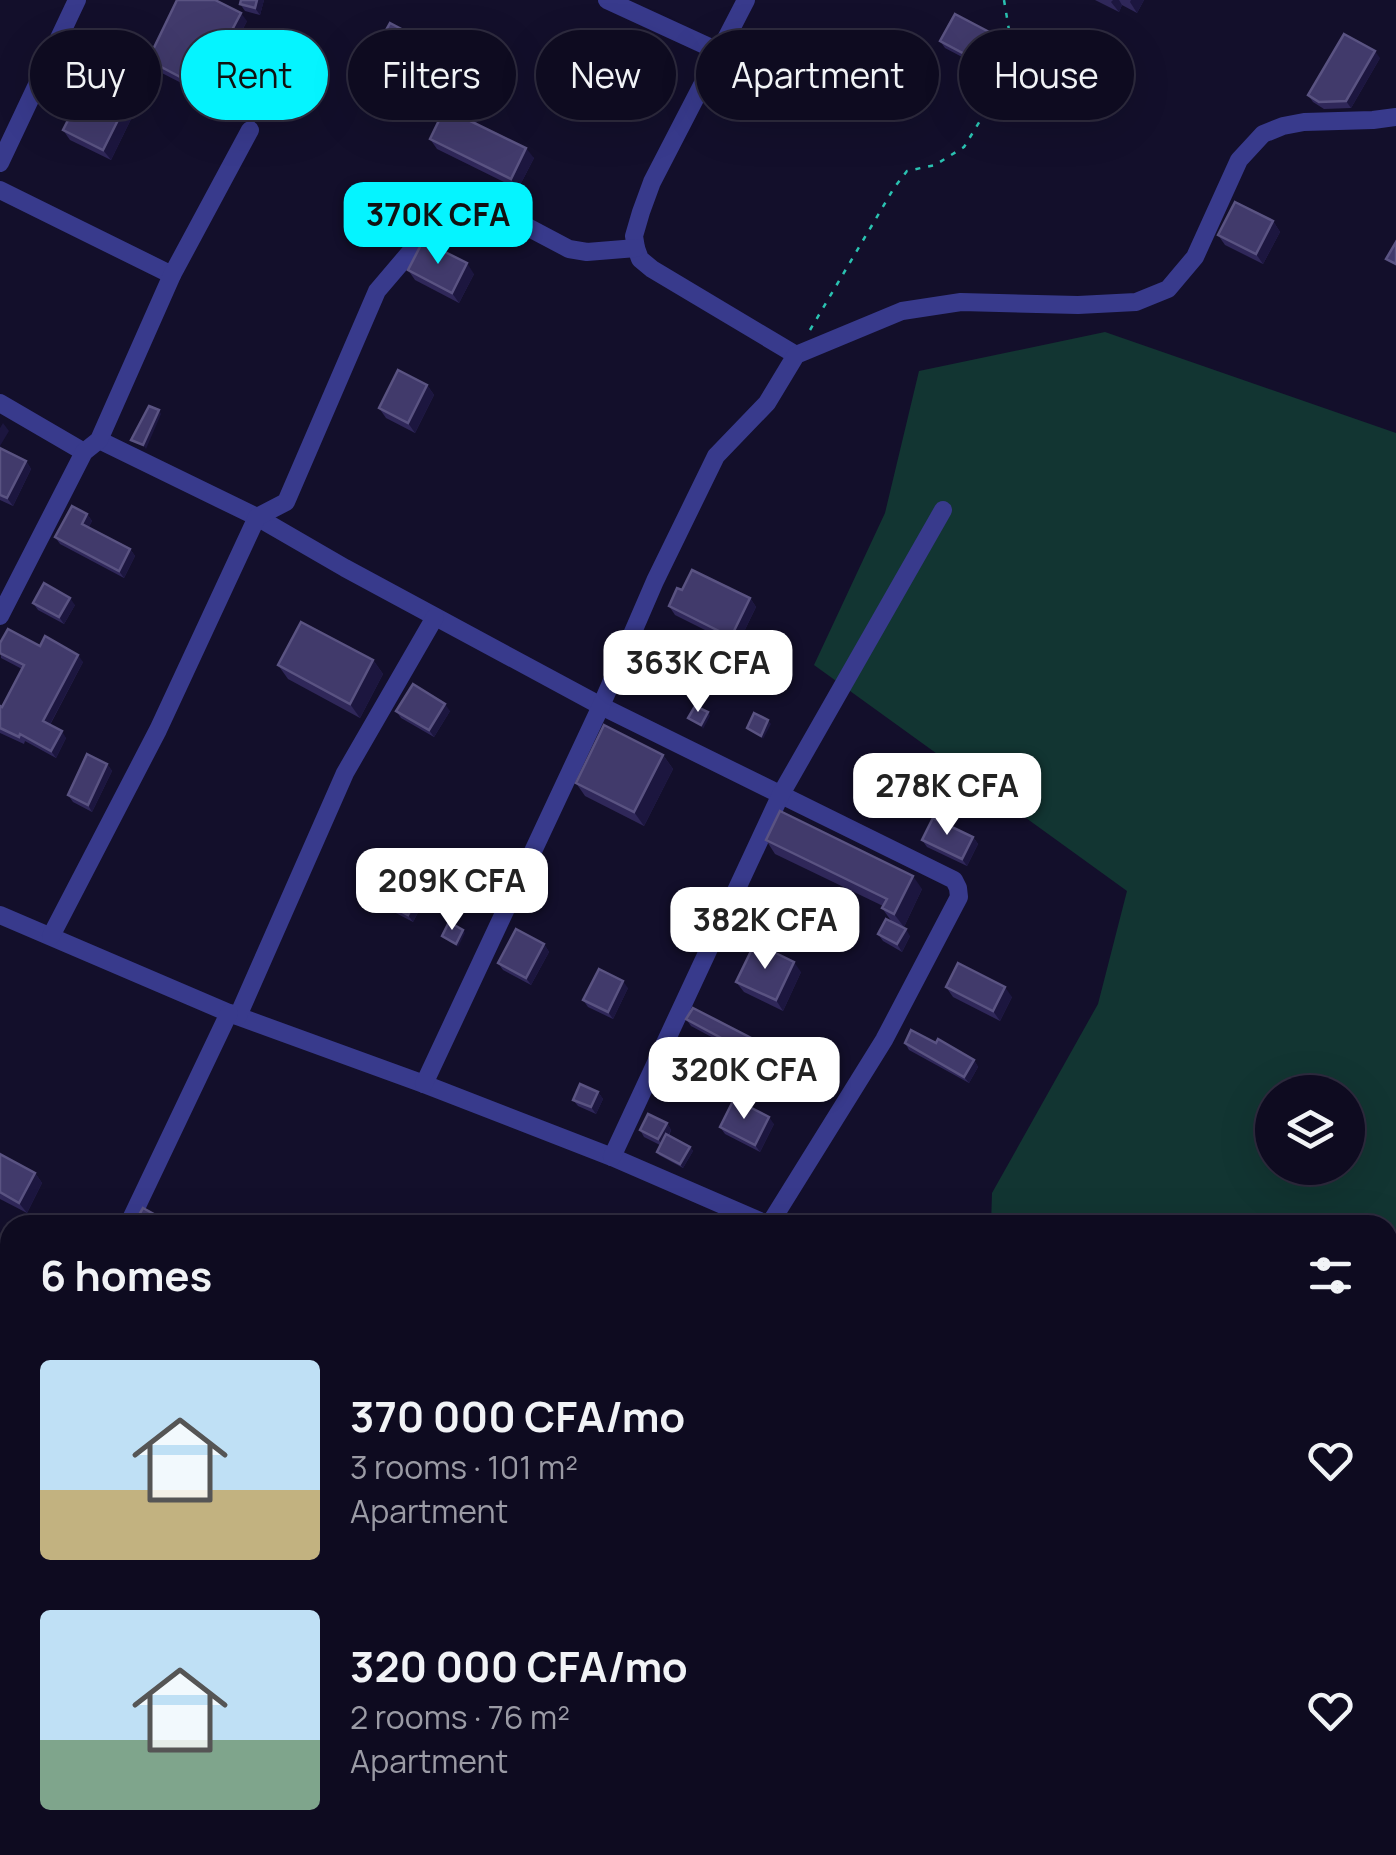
<!DOCTYPE html>
<html lang="en">
<head>
<meta charset="utf-8">
<style>
	:root { --surface:#0e0b20; --page:#171429; --text:#f1f3f6; --muted:#9b9ba5; --line:#2e2b3e; --accent:#05f4ff }
	body { margin:0; font-family:Manrope,sans-serif; background:var(--page); color:var(--text); height:100vh; display:flex; flex-direction:column; font-size:38px; white-space:nowrap }
	* { box-sizing:border-box; margin:0 }
	p { font-size:32px; color:var(--muted) }
	.icon { flex:none; width:55px; height:55px; fill:none; stroke:currentColor; stroke-width:2; stroke-linecap:round; stroke-linejoin:round }
	.map { position:relative; flex:1; overflow:hidden }
	.details { position:absolute; left:0px; top:1215px; width:1398px; height:640px; display:flex; flex-direction:column; background:var(--surface); border-radius:30px 30px 0 0; box-shadow:0 10px 40px #0002,0 0 0 2px var(--line) }
	.details>* { flex:none }
	.top-card { position:absolute; left:30px; top:30px; width:1338px; height:90px; display:flex; gap:20px }
	.controls { position:absolute; left:1255px; top:1075px; display:grid; gap:20px }
	.controls a { display:grid; place-items:center; width:110px; height:110px; border-radius:50%; background:var(--surface); box-shadow:0 10px 40px #0002,0 0 0 2px var(--line); font-size:50px }
	.price { position:absolute; translate:-50% -85px; padding:0 22px; border-radius:20px; background:#fff; color:#222; font-size:32px; line-height:65px; filter:drop-shadow(0 2px 5px #0008) }
	.price::after { content:''; position:absolute; left:50%; top:60px; width:30px; height:22px; margin-left:-15px; background:inherit; clip-path:polygon(0 0,100% 0,50% 100%) }
	.price.current { background:var(--accent); color:#111 }
	ul { padding:0; list-style:none }
	li { display:flex; align-items:center; gap:30px; height:250px; padding:0 40px }
	li span { display:grid; place-items:center; flex:none; width:280px; height:200px; border-radius:10px; color:#555 }
	li>.icon { margin-inline-start:auto }
	span .icon { width:120px; height:120px; fill:#fffc; stroke-width:1 }
	li b { font-size:42px }
	h2 { display:flex; justify-content:space-between; align-items:center; height:120px; padding:0 40px; font-size:42px }
	.chip { padding:0 35px; border-radius:45px; background:var(--surface); box-shadow:0 10px 40px #0002,0 0 0 2px var(--line); font-size:35px; line-height:90px }
	.chip.current { background:var(--accent); color:#111 }
	.map>svg:first-child { display:block }
	.green { fill:#123532; fill-rule:evenodd }
	.lines { fill:none; stroke-linecap:round; stroke-linejoin:round }
	.path { stroke:#2ac2b1; stroke-width:2.5; stroke-dasharray:5 8; stroke-linecap:butt }
	.street { stroke:#383a8c; stroke-width:18 }
	.wall { fill:#2f2759 }
	.shaded-wall { fill:#1c163f }
	.building { fill:#413a6b; stroke:#5a5382; stroke-width:2.5 }
</style>
</head>
<body>
<div class="map">
<svg width="1396" height="1855" viewBox="0 0 1396 1855">
	<rect width="100%" height="100%" fill="#130f2b"/>
	<path class="green" d="M1105 332 1396 433V1425L1388 1421V1225H991L992 1193 1098 1004 1127 891 814 665 885 513 919 371ZM1272 1092H1348V1168H1272Z"/>
	<g class="lines">
		<polyline class="path" points="810,330 894,188 907,171 935,165 964,147 983,116 1009,63 1010,36 1004,0"/>
		<g class="street">
			<polyline points="607,0 720,52"/>
			<polyline points="746,0 652,182 641,212 634,236 636,248 640,259 652,269 796,355"/>
			<polyline points="0,163 77,0"/>
			<polyline points="0,190 172,275"/>
			<polyline points="0,403 84,452"/>
			<polyline points="99,440 257,517 345,568 601,706 954,880 958,888 959,897 884,1040 769,1225"/>
			<polyline points="0,616 84,452 99,440 172,275 250,130"/>
			<polyline points="0,915 229,1013 424,1084 612,1157 769,1225"/>
			<polyline points="51,936 158,730 257,517 286,502 377,291 458,196 465,194 569,249 587,252 636,248"/>
			<polyline points="238,1016 345,773 435,617"/>
			<polyline points="424,1084 601,706 655,581 716,456 767,403 796,355 902,311 961,302 1078,305 1136,302 1168,289 1195,257 1239,160 1263,134 1283,126 1304,122 1373,120 1396,117"/>
			<polyline points="612,1157 781,794 943,510"/>
			<polyline points="128,1225 229,1013"/>
			<polyline points="0,1476 10,1457"/>
			<polyline points="1388,1827 1396,1836"/>
			<polyline points="341,1845 357,1855"/>
			<polyline points="221,1854 222,1855"/>
			<polyline points="626,1855 630,1845"/>
			<polyline points="1359,1855 1375,1845"/>
		</g>
	</g>
	<g class="wall">
		<polygon points="241,0 264,0 260,15 245,11 240,4"/>
		<polygon points="1095,0 1144,0 1137,13 1122,5 1119,12"/>
		<polygon points="247,21 230,54 217,47 195,90 154,69 148,60"/>
		<polygon points="995,40 981,67 945,48 940,41"/>
		<polygon points="379,43 428,43 433,50 422,70 384,50"/>
		<polygon points="1380,58 1351,108 1324,109 1313,102 1308,95"/>
		<polygon points="133,115 111,160 70,140 63,130"/>
		<polygon points="479,119 476,123 534,158 518,189 437,149 430,139"/>
		<polygon points="1273,221 1280,232 1263,264 1225,245 1218,235"/>
		<polygon points="408,270 474,274 459,303 415,280"/>
		<polygon points="427,385 434,395 415,433 386,418 379,408"/>
		<polygon points="0,448 26,461 31,469 13,506 0,500"/>
		<polygon points="87,514 92,521 88,528 130,549 135,556 124,578 60,544 55,537"/>
		<polygon points="682,590 750,598 756,607 737,646 675,615 669,606"/>
		<polygon points="33,603 75,605 64,624 38,610"/>
		<polygon points="0,643 40,646 83,662 50,725 66,738 56,758 25,741 24,744 0,733 0,706 2,707 22,669 1,658"/>
		<polygon points="708,655 713,662 694,699 667,685 662,678"/>
		<polygon points="373,660 383,674 360,718 288,679 278,665"/>
		<polygon points="396,711 450,711 434,737 401,718"/>
		<polygon points="663,755 673,769 644,826 585,796 576,783"/>
		<polygon points="107,764 112,771 92,812 73,802 68,795"/>
		<polygon points="973,837 978,844 967,866 927,847 922,840"/>
		<polygon points="766,840 922,889 904,927 892,922 882,908 883,906 775,854"/>
		<polygon points="426,881 431,888 413,922 394,912 389,905"/>
		<polygon points="878,934 910,936 902,952 883,941"/>
		<polygon points="544,944 549,952 531,985 503,970 498,963"/>
		<polygon points="801,972 783,1011 744,992 736,982"/>
		<polygon points="946,987 1012,997 1000,1021 953,997"/>
		<polygon points="628,988 613,1019 588,1007 583,1000"/>
		<polygon points="686,1019 764,1049 758,1062 691,1026"/>
		<polygon points="905,1043 936,1043 974,1060 978,1067 969,1083 909,1050"/>
		<polygon points="598,1092 603,1099 596,1114 578,1106 573,1100"/>
		<polygon points="667,1123 671,1130 669,1136 690,1147 693,1151 683,1168 659,1155 657,1152 660,1145 644,1137 640,1130"/>
		<polygon points="774,1124 760,1152 725,1134 720,1127"/>
		<polygon points="0,1154 35,1173 42,1183 27,1213 0,1199"/>
	</g>
	<g class="shaded-wall">
		<polygon points="257,0 264,0 260,15 255,8"/>
		<polygon points="1113,0 1119,0 1122,5 1119,12 1111,2"/>
		<polygon points="1131,0 1144,0 1137,13 1130,2"/>
		<polygon points="241,13 247,21 230,54 224,45"/>
		<polygon points="991,33 995,40 981,67 976,60"/>
		<polygon points="211,38 217,47 195,90 188,81"/>
		<polygon points="428,43 433,50 422,70 417,64"/>
		<polygon points="1375,51 1380,58 1351,108 1346,101"/>
		<polygon points="126,104 133,115 111,160 103,150"/>
		<polygon points="472,109 479,119 473,129 466,119"/>
		<polygon points="526,148 534,158 518,189 511,179"/>
		<polygon points="1273,221 1280,232 1263,264 1256,254"/>
		<polygon points="467,263 474,274 459,303 452,293"/>
		<polygon points="427,385 434,395 415,433 408,423"/>
		<polygon points="159,410 161,414 146,449 143,445"/>
		<polygon points="3,423 9,431 0,446 0,428"/>
		<polygon points="26,461 31,469 13,506 7,498"/>
		<polygon points="87,514 92,521 87,531 82,524"/>
		<polygon points="130,549 135,556 124,578 119,571"/>
		<polygon points="70,598 75,605 64,624 59,617"/>
		<polygon points="750,598 756,607 737,646 731,637"/>
		<polygon points="78,655 83,662 48,728 43,721"/>
		<polygon points="708,655 713,662 694,699 689,692"/>
		<polygon points="373,660 383,674 360,718 350,704"/>
		<polygon points="445,704 450,711 434,737 429,730"/>
		<polygon points="708,712 710,716 703,729 701,725"/>
		<polygon points="768,720 771,724 763,739 761,736"/>
		<polygon points="62,731 66,738 56,758 51,751"/>
		<polygon points="663,755 673,769 644,826 634,812"/>
		<polygon points="107,764 112,771 92,812 88,805"/>
		<polygon points="973,837 978,844 967,866 962,859"/>
		<polygon points="913,876 922,889 904,927 894,914"/>
		<polygon points="426,881 431,888 413,922 408,915"/>
		<polygon points="906,929 910,936 902,952 897,944"/>
		<polygon points="463,930 465,933 458,947 456,944"/>
		<polygon points="544,944 549,952 531,985 526,978"/>
		<polygon points="794,962 801,972 783,1011 776,1000"/>
		<polygon points="623,981 628,988 613,1019 608,1012"/>
		<polygon points="1005,987 1012,997 1000,1021 993,1011"/>
		<polygon points="759,1042 764,1049 758,1062 753,1055"/>
		<polygon points="974,1060 978,1067 969,1083 964,1077"/>
		<polygon points="598,1092 603,1099 596,1114 591,1107"/>
		<polygon points="769,1117 774,1124 760,1152 755,1145"/>
		<polygon points="667,1123 671,1130 663,1146 658,1139"/>
		<polygon points="690,1147 693,1151 683,1168 680,1164"/>
		<polygon points="35,1173 42,1183 27,1213 19,1203"/>
	</g>
	<g class="building">
		<polygon points="177,0 215,0 241,13 224,45 211,38 188,81 148,60"/>
		<polygon points="241,0 257,0 255,8 240,4"/>
		<polygon points="955,14 991,33 976,60 940,41"/>
		<polygon points="390,23 428,43 417,64 379,43"/>
		<polygon points="1344,34 1375,51 1346,101 1319,102 1308,95"/>
		<polygon points="86,85 126,104 103,150 63,130"/>
		<polygon points="453,100 472,109 466,119 526,148 511,179 430,139 445,108 448,110"/>
		<polygon points="1235,202 1273,221 1256,254 1218,235"/>
		<polygon points="423,241 467,263 452,293 408,270"/>
		<polygon points="1396,242 1396,264 1386,259"/>
		<polygon points="398,370 427,385 408,423 379,408"/>
		<polygon points="149,406 159,410 143,445 131,440"/>
		<polygon points="0,448 26,461 7,498 0,495"/>
		<polygon points="72,506 87,514 82,524 130,549 119,571 55,537"/>
		<polygon points="692,570 750,598 731,637 669,606 677,588 682,590"/>
		<polygon points="44,583 70,598 59,617 33,603"/>
		<polygon points="301,622 373,660 350,704 278,665"/>
		<polygon points="8,629 40,646 45,636 78,655 43,721 62,731 51,751 20,734 19,737 0,728 0,706 2,707 24,665 0,653 0,643"/>
		<polygon points="682,641 708,655 689,692 662,678"/>
		<polygon points="413,684 445,704 429,730 396,711"/>
		<polygon points="695,706 708,712 701,725 688,718"/>
		<polygon points="754,713 768,720 761,736 747,728"/>
		<polygon points="604,725 663,755 634,812 576,783"/>
		<polygon points="87,754 107,764 88,805 68,795"/>
		<polygon points="780,811 913,876 894,914 882,908 887,899 766,840"/>
		<polygon points="933,818 973,837 962,859 922,840"/>
		<polygon points="408,871 426,881 408,915 389,905"/>
		<polygon points="886,919 906,929 897,944 878,934"/>
		<polygon points="449,922 463,930 456,944 442,936"/>
		<polygon points="516,929 544,944 526,978 498,963"/>
		<polygon points="755,943 794,962 776,1000 736,982"/>
		<polygon points="958,963 1005,987 993,1011 946,987"/>
		<polygon points="599,969 623,981 608,1012 583,1000"/>
		<polygon points="693,1008 759,1042 753,1055 686,1019"/>
		<polygon points="911,1030 936,1043 938,1039 974,1060 964,1077 905,1043"/>
		<polygon points="580,1084 598,1092 591,1107 573,1100"/>
		<polygon points="734,1099 769,1117 755,1145 720,1127"/>
		<polygon points="648,1114 667,1123 658,1139 640,1130"/>
		<polygon points="666,1134 690,1147 680,1164 657,1152"/>
		<polygon points="0,1154 35,1173 19,1203 0,1192"/>
		<polygon points="143,1208 170,1223 169,1225 133,1225"/>
	</g>
</svg>
<div class="controls">
<a><svg class="icon" aria-label="layers" viewBox="0 0 24 24"><path d="M12 4l9 5-9 5-9-5zM3 14l9 5 9-5"/></svg></a>
</div>
<b class="price current" style="left:438px;top:267px">370K CFA</b>
<b class="price" style="left:698px;top:715px">363K CFA</b>
<b class="price" style="left:947px;top:838px">278K CFA</b>
<b class="price" style="left:452px;top:933px">209K CFA</b>
<b class="price" style="left:765px;top:972px">382K CFA</b>
<b class="price" style="left:744px;top:1122px">320K CFA</b>
<div class="top-card">
<a class="chip">Buy</a>
<a class="chip current">Rent</a>
<a class="chip">Filters</a>
<a class="chip">New</a>
<a class="chip">Apartment</a>
<a class="chip">House</a>
</div>
<section class="details">
<h2>6 homes<svg class="icon" aria-label="filters" viewBox="0 0 24 24"><path d="M4 7h16M4 17h16"/><circle cx="9" cy="7" r="2"/><circle cx="15" cy="17" r="2"/></svg></h2>
<ul>
<li><span style="background:linear-gradient(#bfe0f5 65%,#c2b280 0)"><svg class="icon" aria-label="home" viewBox="0 0 24 24"><path d="M3 11l9-7 9 7M6 9v11h12V9"/></svg></span><div><b>370 000 CFA/mo</b><p>3 rooms · 101 m²</p><p>Apartment</p></div><svg class="icon" aria-label="heart" viewBox="0 0 24 24"><path d="M12 20l-8-8c-3-5 5-10 8-4 3-6 11-1 8 4z"/></svg></li>
<li><span style="background:linear-gradient(#bfe0f5 65%,#7fa58c 0)"><svg class="icon" aria-label="home" viewBox="0 0 24 24"><path d="M3 11l9-7 9 7M6 9v11h12V9"/></svg></span><div><b>320 000 CFA/mo</b><p>2 rooms · 76 m²</p><p>Apartment</p></div><svg class="icon" aria-label="heart" viewBox="0 0 24 24"><path d="M12 20l-8-8c-3-5 5-10 8-4 3-6 11-1 8 4z"/></svg></li>
</ul>
</section>
</div>
</body>
</html>
